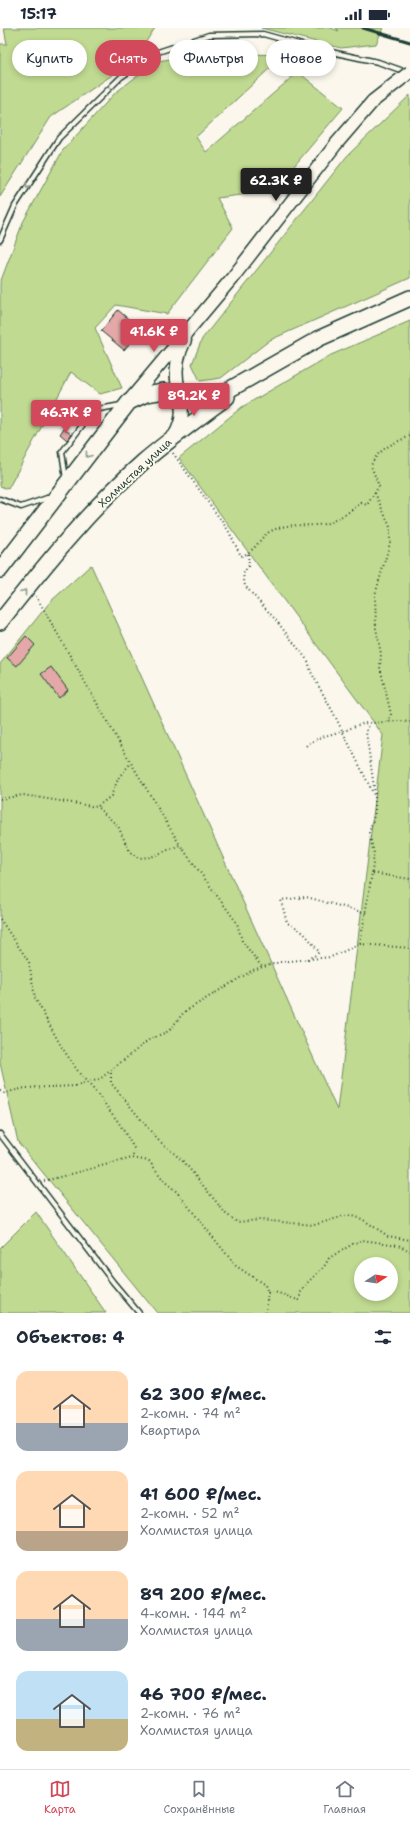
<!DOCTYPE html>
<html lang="ru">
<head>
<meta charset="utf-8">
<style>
	:root { --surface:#fff; --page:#f2f2f3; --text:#1f2937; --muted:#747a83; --line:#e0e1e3; --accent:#d1495b }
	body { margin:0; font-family:"Shantell Sans",sans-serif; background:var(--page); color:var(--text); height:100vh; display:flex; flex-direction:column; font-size:15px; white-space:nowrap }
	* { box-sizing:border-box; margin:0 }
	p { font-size:13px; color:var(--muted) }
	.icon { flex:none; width:22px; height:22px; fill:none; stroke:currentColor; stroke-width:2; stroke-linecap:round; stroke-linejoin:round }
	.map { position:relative; height:1285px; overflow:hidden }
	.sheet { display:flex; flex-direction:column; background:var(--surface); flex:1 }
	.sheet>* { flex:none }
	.top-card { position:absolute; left:12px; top:12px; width:386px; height:36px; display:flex; gap:8px }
	.needle { width:26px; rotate:78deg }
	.controls { position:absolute; left:354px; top:1229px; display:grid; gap:8px }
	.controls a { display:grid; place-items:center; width:44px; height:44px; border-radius:50%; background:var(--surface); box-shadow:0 2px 6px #0003; font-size:20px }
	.price { position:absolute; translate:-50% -34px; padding:0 9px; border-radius:4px; background:var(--accent); color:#fff; font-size:13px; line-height:26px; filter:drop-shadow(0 1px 2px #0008) }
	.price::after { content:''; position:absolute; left:50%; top:24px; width:12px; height:9px; margin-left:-6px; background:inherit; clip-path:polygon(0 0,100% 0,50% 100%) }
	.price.on { background:#222; color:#fff }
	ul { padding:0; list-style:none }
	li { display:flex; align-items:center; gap:12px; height:100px; padding:0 16px }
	li span { display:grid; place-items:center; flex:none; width:112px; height:80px; border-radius:12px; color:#555 }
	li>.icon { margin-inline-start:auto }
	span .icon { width:48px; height:48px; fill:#fffc; stroke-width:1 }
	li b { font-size:17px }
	h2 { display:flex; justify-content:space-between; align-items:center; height:48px; padding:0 16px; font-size:17px }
	.chip { padding:0 14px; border-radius:18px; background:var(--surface); box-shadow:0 2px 6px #0003; font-size:14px; line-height:36px }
	.chip.on { background:var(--accent); color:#fff }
	.status { display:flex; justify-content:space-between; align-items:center; height:28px; padding:0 20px; background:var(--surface); direction:ltr }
	.status svg { height:11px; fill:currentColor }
	.menu { display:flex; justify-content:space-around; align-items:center; height:56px; border-top:1px solid var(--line); background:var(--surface); font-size:11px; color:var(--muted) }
	.menu a { display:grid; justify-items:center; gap:2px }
	.menu .on { color:var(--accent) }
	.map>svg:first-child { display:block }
	.green { fill:#c0da91; stroke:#708c62; fill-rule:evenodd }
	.building { fill:#e3a8a7; stroke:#1f3d34 }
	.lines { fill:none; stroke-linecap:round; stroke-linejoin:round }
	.lane-casing { stroke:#1f3d34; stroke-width:7 }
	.secondary-casing { stroke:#1f3d34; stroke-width:15 }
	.highway-casing { stroke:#1f3d34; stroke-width:18 }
	.path { stroke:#1f3d34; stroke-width:2; stroke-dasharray:1 3; stroke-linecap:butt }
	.lane { stroke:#fbf7ec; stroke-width:4 }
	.secondary { stroke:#fbf7ec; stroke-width:12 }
	.highway { stroke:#fbf7ec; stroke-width:15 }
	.rail { stroke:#1f3d34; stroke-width:3 }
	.secondary-bridge-casing { stroke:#1f3d34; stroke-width:15; stroke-linecap:butt }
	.secondary-bridge { stroke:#fbf7ec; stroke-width:12 }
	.oneway { stroke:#8d9a90 }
	.labels { text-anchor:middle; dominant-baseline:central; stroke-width:4; stroke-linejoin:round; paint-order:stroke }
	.street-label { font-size:11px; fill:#1f3d34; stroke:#fbf7ec }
</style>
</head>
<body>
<div class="status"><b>15:17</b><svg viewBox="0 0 49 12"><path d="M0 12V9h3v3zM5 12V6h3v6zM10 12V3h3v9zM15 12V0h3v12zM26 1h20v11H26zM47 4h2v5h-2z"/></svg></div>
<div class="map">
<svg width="410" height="1285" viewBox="0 0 410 1285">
	<rect width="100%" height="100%" fill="#fbf7ec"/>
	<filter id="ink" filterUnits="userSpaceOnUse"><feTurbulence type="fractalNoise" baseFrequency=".025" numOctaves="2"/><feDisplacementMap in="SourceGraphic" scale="8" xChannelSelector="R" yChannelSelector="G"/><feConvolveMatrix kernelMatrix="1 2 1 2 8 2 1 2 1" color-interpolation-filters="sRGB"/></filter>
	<g filter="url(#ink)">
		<g class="green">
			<polygon points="4,0 155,0 134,32 51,89 0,169 0,16 7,16"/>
			<polygon points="261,0 331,0 339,3 336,0 383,0 376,16 341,20"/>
			<polygon points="211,25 284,27 196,109 206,124 298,44 343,80 273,163 217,170 233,200 167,286 116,277 95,300 122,360 100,366 71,344 8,461 0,458 0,255 23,194 63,122 115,65 157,33"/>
			<polygon points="410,67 410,250 270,312 221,350 200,353 192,336 202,311 347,128"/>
			<path d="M410 293V1285H157L18 1114 0 1035V636L50 574 91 537 337 1082 383 707 179 430 242 379 331 327ZM361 1236H391V1266H361Z"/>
			<polygon points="36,1184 106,1285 0,1285 0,1220"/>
		</g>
		<g class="building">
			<polygon points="118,282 141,302 124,322 101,303"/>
			<polygon points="64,400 72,406 67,412 60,406"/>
			<polygon points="26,608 35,617 17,638 7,630"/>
			<polygon points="51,639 68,662 59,670 41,646"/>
		</g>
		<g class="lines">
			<defs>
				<g id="lane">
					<polyline points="0,212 15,178 59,110 121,49 158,24 209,7 263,6 317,21 378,34 406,44"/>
					<polyline points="66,451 62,424 94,382 121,377"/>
					<polyline points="0,471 21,479 50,469"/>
					<polyline points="0,1106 113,1254 139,1285"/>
				</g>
				<g id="secondary">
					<polyline points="129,373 233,249 336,116 373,73"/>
					<path d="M175 407C187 385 180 375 177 352 175 338 179 324 185 312"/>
				</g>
				<g id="highway">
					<polyline points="0,542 129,374 146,366 164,363 180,366 192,370 207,371 225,364 320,310 410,270"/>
					<path d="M0 594C44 538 89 482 143 434 170 411 199 390 227 369"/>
				</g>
			</defs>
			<use href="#lane" class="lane-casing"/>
			<use href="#secondary" class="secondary-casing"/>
			<use href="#highway" class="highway-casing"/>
			<g class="path">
				<path d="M173 425 228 502 241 528C257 523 258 510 271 503 287 495 300 498 317 497 333 496 348 485 361 475L367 477 379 458 371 438C377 421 394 415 410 408"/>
				<polyline points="375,465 390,499 390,515 375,567 376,600 381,626 380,639 391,686 388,694"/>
				<polyline points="248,526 249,537 243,546 245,558 275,591 308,633 311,644 334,686 375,769 375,784 369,805 374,825 372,845"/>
				<polyline points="36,568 131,735"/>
				<path d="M306 718C316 710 327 707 340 704 352 701 357 695 370 695"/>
				<polyline points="375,766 366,704 370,695 399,693 410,694"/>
				<polyline points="0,771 23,767 97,779 118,798 129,823 138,830 151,829 180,817 237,895 242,913 262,939"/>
				<polyline points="98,778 111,768 119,749 131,735 180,817"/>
				<polyline points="0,891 29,934 35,970 61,1018 79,1045 96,1064 119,1095 135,1122 132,1130"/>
				<polyline points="360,916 410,920"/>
				<path d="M307 931 316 927 319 924C310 912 302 900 287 895L281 872 306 869 366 885"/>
				<polyline points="111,1041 111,1055 157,1111 184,1134 226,1186 237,1194 260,1192 314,1197 348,1187 362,1191 388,1208 410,1212"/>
				<polyline points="0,1063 4,1065 25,1060 76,1058 100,1051 150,1011 169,1003 184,984 253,942 280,934 331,929 360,916 372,845 410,851"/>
				<polyline points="44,1153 132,1130 149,1133 165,1154 177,1164 236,1238 265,1257 268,1265"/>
				<path d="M266 1285 268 1265C278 1262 289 1270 299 1272L301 1264 308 1254 324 1239 329 1230 353 1216 362 1212 369 1213 398 1217 410 1223"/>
			</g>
			<use href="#lane" class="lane"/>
			<use href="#secondary" class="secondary"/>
			<use href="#highway" class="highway"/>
			<polyline class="rail" points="363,0 410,14"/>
			<defs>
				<polyline id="secondary-bridge" points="373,73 410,44"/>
			</defs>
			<use href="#secondary-bridge" class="secondary-bridge-casing"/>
			<use href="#secondary-bridge" class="secondary-bridge"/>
		</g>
		<defs><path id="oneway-chevron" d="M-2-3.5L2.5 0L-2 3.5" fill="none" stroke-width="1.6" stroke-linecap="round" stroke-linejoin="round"/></defs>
		<g class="oneway">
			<use href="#oneway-chevron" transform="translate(111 59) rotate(135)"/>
			<use href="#oneway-chevron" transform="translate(28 158) rotate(123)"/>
			<use href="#oneway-chevron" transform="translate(88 427) rotate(127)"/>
			<use href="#oneway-chevron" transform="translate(24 564) rotate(-52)"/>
		</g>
	</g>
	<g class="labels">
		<g class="street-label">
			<text transform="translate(135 445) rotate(-43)">Холмистая улица</text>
		</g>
	</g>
</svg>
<div class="controls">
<a><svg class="needle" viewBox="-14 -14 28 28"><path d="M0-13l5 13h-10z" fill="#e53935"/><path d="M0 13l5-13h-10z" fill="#747a83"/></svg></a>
</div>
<b class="price on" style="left:276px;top:174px">62.3K ₽</b>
<b class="price" style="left:154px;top:325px">41.6K ₽</b>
<b class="price" style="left:194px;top:389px">89.2K ₽</b>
<b class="price" style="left:66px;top:406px">46.7K ₽</b>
<div class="top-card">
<a class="chip">Купить</a>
<a class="chip on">Снять</a>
<a class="chip">Фильтры</a>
<a class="chip">Новое</a>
</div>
</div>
<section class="sheet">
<h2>Объектов: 4<svg class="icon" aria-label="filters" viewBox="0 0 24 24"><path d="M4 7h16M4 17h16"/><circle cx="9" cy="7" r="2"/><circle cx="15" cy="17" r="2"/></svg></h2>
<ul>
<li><span style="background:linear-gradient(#ffd9b3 65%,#9aa5b1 0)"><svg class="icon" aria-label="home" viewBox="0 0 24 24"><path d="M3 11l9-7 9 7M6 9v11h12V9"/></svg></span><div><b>62 300 ₽/мес.</b><p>2-комн. · 74 m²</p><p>Квартира</p></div></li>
<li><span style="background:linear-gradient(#ffd9b3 75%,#b9a48a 0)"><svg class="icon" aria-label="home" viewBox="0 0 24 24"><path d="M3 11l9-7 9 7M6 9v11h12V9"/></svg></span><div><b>41 600 ₽/мес.</b><p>2-комн. · 52 m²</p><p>Холмистая улица</p></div></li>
<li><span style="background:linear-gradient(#ffd9b3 60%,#9aa5b1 0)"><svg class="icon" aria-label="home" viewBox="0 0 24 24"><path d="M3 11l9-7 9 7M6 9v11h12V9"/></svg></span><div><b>89 200 ₽/мес.</b><p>4-комн. · 144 m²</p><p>Холмистая улица</p></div></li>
<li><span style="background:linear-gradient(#bfe0f5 60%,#c2b280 0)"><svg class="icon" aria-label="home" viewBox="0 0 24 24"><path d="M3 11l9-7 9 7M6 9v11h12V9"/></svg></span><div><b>46 700 ₽/мес.</b><p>2-комн. · 76 m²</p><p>Холмистая улица</p></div></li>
</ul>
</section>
<nav class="menu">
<a class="on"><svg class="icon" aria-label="map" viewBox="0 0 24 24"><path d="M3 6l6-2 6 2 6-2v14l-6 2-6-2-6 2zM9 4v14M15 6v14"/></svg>Карта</a>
<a><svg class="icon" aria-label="saved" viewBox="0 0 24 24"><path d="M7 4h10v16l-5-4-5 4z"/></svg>Сохранённые</a>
<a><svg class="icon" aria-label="home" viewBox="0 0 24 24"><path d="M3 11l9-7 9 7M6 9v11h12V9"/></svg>Главная</a>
</nav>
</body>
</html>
